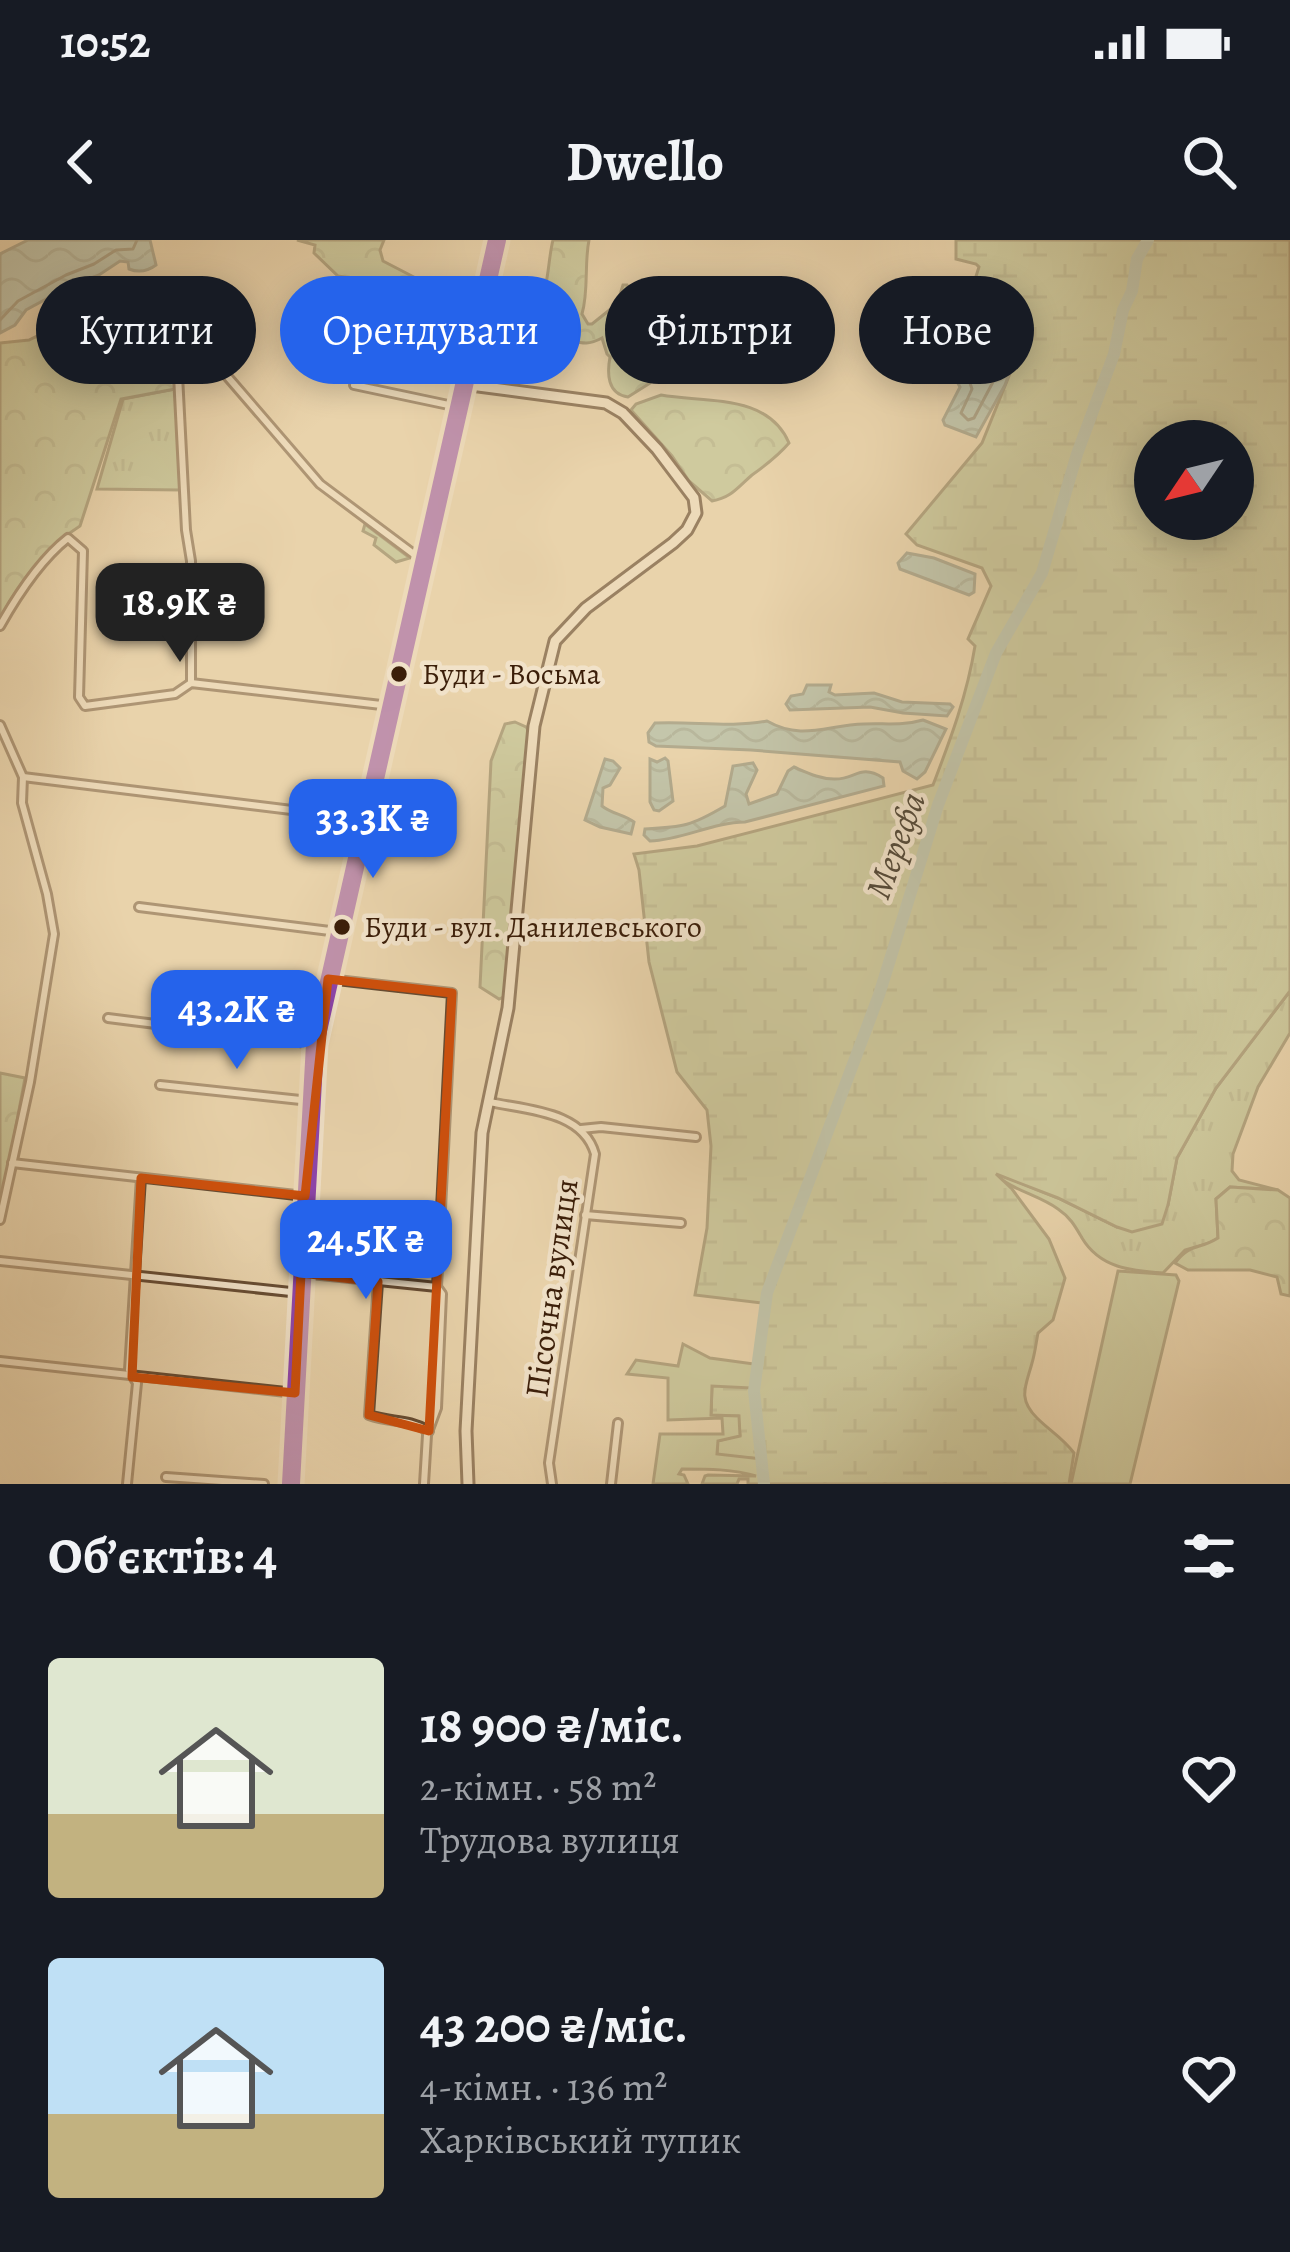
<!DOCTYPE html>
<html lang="uk">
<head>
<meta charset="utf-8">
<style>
	:root { --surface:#171b24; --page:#20242c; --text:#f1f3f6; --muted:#9ea1a6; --accent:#2563eb }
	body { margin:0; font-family:Alegreya,serif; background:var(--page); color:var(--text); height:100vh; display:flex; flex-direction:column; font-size:45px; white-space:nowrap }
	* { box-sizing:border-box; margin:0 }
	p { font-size:39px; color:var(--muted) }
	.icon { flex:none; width:66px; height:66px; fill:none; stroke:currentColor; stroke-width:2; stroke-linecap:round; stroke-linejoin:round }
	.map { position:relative; height:1244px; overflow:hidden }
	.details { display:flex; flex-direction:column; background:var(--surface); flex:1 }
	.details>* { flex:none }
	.banner { position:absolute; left:36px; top:36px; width:1218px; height:108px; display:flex; gap:24px }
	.needle { width:78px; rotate:235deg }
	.controls { position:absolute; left:1134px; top:180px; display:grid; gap:24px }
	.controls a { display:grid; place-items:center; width:120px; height:120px; border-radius:50%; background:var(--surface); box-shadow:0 6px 30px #0003; font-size:60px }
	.price { position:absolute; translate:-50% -102px; padding:0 27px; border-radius:24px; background:var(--accent); color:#fff; font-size:39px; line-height:78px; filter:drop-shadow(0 3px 6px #0008) }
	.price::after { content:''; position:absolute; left:50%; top:72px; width:36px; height:27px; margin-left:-18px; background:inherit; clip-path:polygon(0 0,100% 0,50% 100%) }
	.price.selected { background:#222; color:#fff }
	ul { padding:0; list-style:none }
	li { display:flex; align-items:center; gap:36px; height:300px; padding:0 48px }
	li span { display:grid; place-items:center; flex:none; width:336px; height:240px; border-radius:12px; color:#555 }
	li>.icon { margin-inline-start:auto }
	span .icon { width:144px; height:144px; fill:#fffc; stroke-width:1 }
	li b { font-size:51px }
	h2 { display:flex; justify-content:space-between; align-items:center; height:144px; padding:0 48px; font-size:51px }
	.pill { padding:0 42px; border-radius:54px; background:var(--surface); box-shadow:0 6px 30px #0003; font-size:42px; line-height:108px }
	.pill.selected { background:var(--accent); color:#fff }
	.status { display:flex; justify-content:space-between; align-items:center; height:84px; padding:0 60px; background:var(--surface); direction:ltr }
	.status svg { height:33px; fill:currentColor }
	header { display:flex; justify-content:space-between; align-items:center; height:156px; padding:0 48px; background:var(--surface); font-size:54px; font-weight:700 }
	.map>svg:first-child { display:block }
	.grass { fill:url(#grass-tufts); stroke:#766e4c; stroke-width:3 }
	.forest { fill:url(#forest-crowns); stroke:#766e4c; stroke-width:3 }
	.wetland { fill:url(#wetland-marsh); stroke:#766e4c; stroke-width:3; fill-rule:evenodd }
	.garden { fill:#b0be8e; stroke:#766e4c; stroke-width:3 }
	.water { fill:url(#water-waves); stroke:#727a6b; stroke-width:3 }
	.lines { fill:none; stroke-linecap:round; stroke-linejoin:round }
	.shore { stroke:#696a5a; stroke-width:3 }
	.river { stroke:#97b7ac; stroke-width:12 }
	.street-casing { stroke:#664b32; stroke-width:12 }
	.secondary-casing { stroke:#3b1e09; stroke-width:15 }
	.street { stroke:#f1e2c9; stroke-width:6 }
	.secondary { stroke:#f1e2c9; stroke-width:9 }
	.bus-1-casing { stroke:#f1e2c9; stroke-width:27 }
	.bus-1 { stroke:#8e44ad; stroke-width:18 }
	.marked { fill:none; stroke:#ce500c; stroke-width:9; stroke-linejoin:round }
	.bus-dot { fill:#3b1e09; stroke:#f1e2c9; stroke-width:4.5 }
	.labels { text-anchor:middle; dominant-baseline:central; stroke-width:9; stroke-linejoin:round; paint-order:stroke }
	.bus-label { font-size:30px; fill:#3b1e09; stroke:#f1e2c9; text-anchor:start }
	.street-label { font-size:33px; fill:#3b1e09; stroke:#f1e2c9 }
	.water-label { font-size:36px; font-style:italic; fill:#574c3a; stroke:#f1e2c9 }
</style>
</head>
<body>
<div class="status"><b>10:52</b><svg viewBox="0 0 49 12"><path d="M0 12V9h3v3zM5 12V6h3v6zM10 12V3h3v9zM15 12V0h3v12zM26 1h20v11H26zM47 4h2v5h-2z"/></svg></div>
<header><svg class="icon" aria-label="back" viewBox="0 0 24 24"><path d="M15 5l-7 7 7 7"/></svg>Dwello<svg class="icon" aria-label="search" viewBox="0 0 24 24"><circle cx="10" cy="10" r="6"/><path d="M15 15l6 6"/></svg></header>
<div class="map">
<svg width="1290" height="1244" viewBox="0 0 1290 1244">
	<defs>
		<pattern id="grass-tufts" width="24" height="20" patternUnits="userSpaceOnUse" patternTransform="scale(3)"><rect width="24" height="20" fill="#b0be8e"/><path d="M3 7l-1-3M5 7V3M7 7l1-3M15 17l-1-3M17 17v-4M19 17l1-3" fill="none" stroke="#98a379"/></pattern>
		<pattern id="forest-crowns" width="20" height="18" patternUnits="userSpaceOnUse" patternTransform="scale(3)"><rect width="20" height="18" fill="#b0be8e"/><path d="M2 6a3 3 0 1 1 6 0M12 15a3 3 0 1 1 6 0" fill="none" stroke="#98a379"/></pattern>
		<pattern id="wetland-marsh" width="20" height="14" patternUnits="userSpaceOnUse" patternTransform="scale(3)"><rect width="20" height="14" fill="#b0be8e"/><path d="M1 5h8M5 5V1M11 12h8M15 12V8" fill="none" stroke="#98a379"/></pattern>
		<pattern id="water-waves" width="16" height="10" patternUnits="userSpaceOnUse" patternTransform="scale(3)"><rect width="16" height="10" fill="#97b7ac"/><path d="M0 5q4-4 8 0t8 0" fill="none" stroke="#7c948a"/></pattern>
	</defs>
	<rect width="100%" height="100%" fill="#e9d3ac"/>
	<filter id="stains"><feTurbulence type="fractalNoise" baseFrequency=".00167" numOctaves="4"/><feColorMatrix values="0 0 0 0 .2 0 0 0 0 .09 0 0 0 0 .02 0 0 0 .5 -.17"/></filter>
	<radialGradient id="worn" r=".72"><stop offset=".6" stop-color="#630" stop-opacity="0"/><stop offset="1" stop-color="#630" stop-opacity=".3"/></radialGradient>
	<g class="grass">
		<polygon points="175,149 180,250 97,249 123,159"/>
		<polygon points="365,284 410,318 396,322 374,305 376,298 363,291"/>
		<path d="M1290 751V793L1258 847 1233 914 1232 931 1239 940 1278 950 1230 947 1216 959 1218 998 1209 1003 1185 1010 1163 1033C1131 1031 1100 1028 1082 998 1075 986 1070 977 1058 969 1037 954 1012 951 993 932L1058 958 1117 987 1168 965 1177 918 1216 848Z"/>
	</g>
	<g class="forest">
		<polygon points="297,0 384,0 380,10 383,21 435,48 433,59 421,65 413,63 404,52 392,45 338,36 314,13 315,5"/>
		<path d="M553 0H589C584 25 589 49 582 74L588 84H592L617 64 623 45H627L630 52 636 55 643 42 652 43V47L669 61 670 69C662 81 647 85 638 97L642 107 653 111 656 116 650 143 628 157C607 154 607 133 610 117L607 114 602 98C587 106 582 103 565 99 527 91 539 76 545 48 549 32 549 16 553 0Z"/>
		<path d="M140 45 159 54 173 81 175 149 121 159 80 286C46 307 18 344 0 379V103L29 100Z"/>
		<path d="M661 155C705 163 768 153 789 203 778 216 766 225 752 235 738 247 731 258 712 261L689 241 672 216 631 170 636 164Z"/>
		<polygon points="515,482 526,487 531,494 508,755 499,759 480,747 491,521 505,484"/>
		<polygon points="0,833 25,838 0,972"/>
		<path d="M1230 947 1278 950 1290 958V1056L1281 1054 1277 1037 1250 1030H1188L1175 1023C1190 1003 1199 1010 1218 998L1216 959Z"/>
	</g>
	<path class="wetland" d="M956 0H1290V751L1216 848 1177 918 1168 965 1162 984 1132 992 1117 987 1058 958 996 934 1012 949 1049 999 1065 1038 1053 1080 1038 1093C1036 1103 1035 1113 1032 1123 1026 1146 1017 1158 1037 1178 1050 1191 1063 1198 1074 1213L1069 1244H761L762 1219 717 1215V1201L740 1195 738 1176H711L712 1145 751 1147 762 1063 695 1055 707 988 711 906 707 870 677 832 649 722 639 630 634 614 697 606 933 545C951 498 967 455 975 406L968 399 991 346 982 328 917 305 906 294 982 203 1027 91 1006 73 976 65 971 52 979 27 976 24 956 19ZM1155 201H1233V279H1155Z"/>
	<g class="garden">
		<polygon points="1118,1031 1176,1035 1179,1041 1130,1244 1071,1244"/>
		<path d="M683 1104 710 1118 754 1124 751 1148 712 1146 711 1175 739 1176 740 1196 718 1201 717 1214 762 1219 761 1244H748V1239H739L737 1244H702L705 1236 708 1235 756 1236C733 1229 708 1229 682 1229L679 1234 684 1235 688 1244H653L660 1194H723L722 1178 668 1180V1138L627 1134 636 1120 678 1126Z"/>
	</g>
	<g class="water">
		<path d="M28 0H150L156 25C148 31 139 33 129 29L128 22 120 21 99 35 72 45 26 70 15 85 0 93V14Z"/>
		<polygon points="981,71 1013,82 1024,92 1005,145 976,197 945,185 943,180 960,147 954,136 958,121"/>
		<polygon points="907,313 934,318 975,334 974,352 969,355 900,329 898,323"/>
		<polygon points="807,445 831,445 829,452 835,455 874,453 902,462 950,464 953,467 947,476 903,473 870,467 790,470 786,464 791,456 803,454"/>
		<path d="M923 480 946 489 925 532 917 539 903 531 900 522 751 510 656 506 649 502 648 493 655 483C692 481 731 488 767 481 802 501 827 485 864 484 885 483 902 486 923 480Z"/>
		<polygon points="665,518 668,521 673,561 659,571 654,570 650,562 650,519 657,522"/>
		<path d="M605 519 613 521 620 528 610 545 603 548 602 566C612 574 623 574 634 582L631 594 600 587 585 580Z"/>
		<path d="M753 523 757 530 746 554 749 564 777 554 788 531 794 527C808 533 820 539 834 539 855 540 860 523 883 538L884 546 745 582C713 582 683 600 650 601L644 595 645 589C684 587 691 586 725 566L733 526Z"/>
	</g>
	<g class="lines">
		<g class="shore">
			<polyline points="0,80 18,61 66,35 94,24 116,10 133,9 137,0"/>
			<polygon points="990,86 1006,92 1009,99 994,140 974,178 968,180 961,173 972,149 967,134 969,125 984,89"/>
		</g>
		<polyline class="river" points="764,1244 754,1151 767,1053 879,755 938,565 996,413 1042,333 1077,214 1114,114 1123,70 1132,51 1137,19 1148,0"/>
		<defs>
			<g id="street">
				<polyline points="175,77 186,290 191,321 191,443"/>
				<polyline points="177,78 320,244 419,318 426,320"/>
				<polyline points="354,145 458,167"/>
				<path d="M0 386C18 354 40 320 68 298L83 311 79 457 85 466 175 454 191 443 390 466"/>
				<polyline points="0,485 23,537 22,563 47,654 54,694 30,842 0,980"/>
				<polyline points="23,537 365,579"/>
				<polyline points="139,667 338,692"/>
				<polyline points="328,739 452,753 437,1047 442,1054 437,1168 427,1195 424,1244"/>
				<polyline points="108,778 315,804"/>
				<polyline points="160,845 310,861"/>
				<path d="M490 862C527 870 583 871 595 914L549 1223 552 1244"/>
				<polyline points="581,889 601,887 696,897"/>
				<polyline points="12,923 305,956"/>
				<polyline points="585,975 681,983"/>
				<polyline points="0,1021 300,1053"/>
				<polyline points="301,1033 437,1047"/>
				<path d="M378 1042 369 1175C392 1183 406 1178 429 1191"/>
				<polyline points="0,1121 295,1153"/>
				<polyline points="166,1237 264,1244"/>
				<polyline points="127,1244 137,1143 129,1130 141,938"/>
				<polyline points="611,1244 618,1183"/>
			</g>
			<g id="secondary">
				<polyline points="463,144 606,163 623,173 657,209 694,258 696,273 687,290 673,303 586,368 555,401 534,486 508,768 482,893 466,1191 468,1244"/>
				<polyline points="291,1244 310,861 315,804 328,739 426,320 497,0"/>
			</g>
		</defs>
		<use href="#street" class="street-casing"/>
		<use href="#secondary" class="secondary-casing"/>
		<use href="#street" class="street"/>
		<use href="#secondary" class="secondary"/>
		<defs>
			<polyline id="bus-1" points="291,1244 315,804 497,0"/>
		</defs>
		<use href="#bus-1" class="bus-1-casing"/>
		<use href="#bus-1" class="bus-1"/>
	</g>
	<path d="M0 0H1290V1244H0ZM328 739 452 753 429 1191 369 1175 378 1042 301 1033 295 1153 132 1137 141 938 305 956Z" fill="#e9d3ac" fill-opacity=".55" fill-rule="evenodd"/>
	<path class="marked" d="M328 739 452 753 429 1191 369 1175 378 1042 301 1033 295 1153 132 1137 141 938 305 956Z"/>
	<g class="bus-dot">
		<circle cx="399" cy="434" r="10"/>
		<circle cx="342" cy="687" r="10"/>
	</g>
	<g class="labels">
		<g class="bus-label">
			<text x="422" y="434">Буди - Восьма</text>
			<text x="364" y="687">Буди - вул. Данилевського</text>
		</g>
		<g class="street-label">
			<text transform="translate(551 1048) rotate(-82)">Пісочна вулиця</text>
		</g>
		<g class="water-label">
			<text transform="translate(895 605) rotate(-70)">Мерефа</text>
		</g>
	</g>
	<rect width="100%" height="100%" filter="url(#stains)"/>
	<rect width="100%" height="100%" fill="url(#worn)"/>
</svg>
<div class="controls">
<a><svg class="needle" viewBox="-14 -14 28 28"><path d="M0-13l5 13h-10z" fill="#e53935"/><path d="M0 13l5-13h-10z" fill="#9ea1a6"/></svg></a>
</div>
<b class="price selected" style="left:180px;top:425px">18.9K ₴</b>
<b class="price" style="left:373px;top:641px">33.3K ₴</b>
<b class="price" style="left:237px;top:832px">43.2K ₴</b>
<b class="price" style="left:366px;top:1062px">24.5K ₴</b>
<div class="banner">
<a class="pill">Купити</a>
<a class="pill selected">Орендувати</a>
<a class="pill">Фільтри</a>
<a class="pill">Нове</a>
</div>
</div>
<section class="details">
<h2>Об’єктів: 4<svg class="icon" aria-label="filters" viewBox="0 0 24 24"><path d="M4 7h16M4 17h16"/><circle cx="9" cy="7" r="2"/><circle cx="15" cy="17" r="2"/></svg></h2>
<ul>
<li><span style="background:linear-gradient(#dfe7d0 65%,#c2b280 0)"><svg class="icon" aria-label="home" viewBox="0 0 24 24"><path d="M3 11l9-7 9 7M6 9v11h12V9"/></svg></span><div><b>18 900 ₴/міс.</b><p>2-кімн. · 58 m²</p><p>Трудова вулиця</p></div><svg class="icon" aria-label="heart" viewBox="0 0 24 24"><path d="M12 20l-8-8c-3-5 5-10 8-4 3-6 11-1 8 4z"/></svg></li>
<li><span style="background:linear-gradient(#bfe0f5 65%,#c2b280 0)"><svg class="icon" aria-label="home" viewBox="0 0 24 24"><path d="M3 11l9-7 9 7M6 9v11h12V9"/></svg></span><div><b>43 200 ₴/міс.</b><p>4-кімн. · 136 m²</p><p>Харківський тупик</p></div><svg class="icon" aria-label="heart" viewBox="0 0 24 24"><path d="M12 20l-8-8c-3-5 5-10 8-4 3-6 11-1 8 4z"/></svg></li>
</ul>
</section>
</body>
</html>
